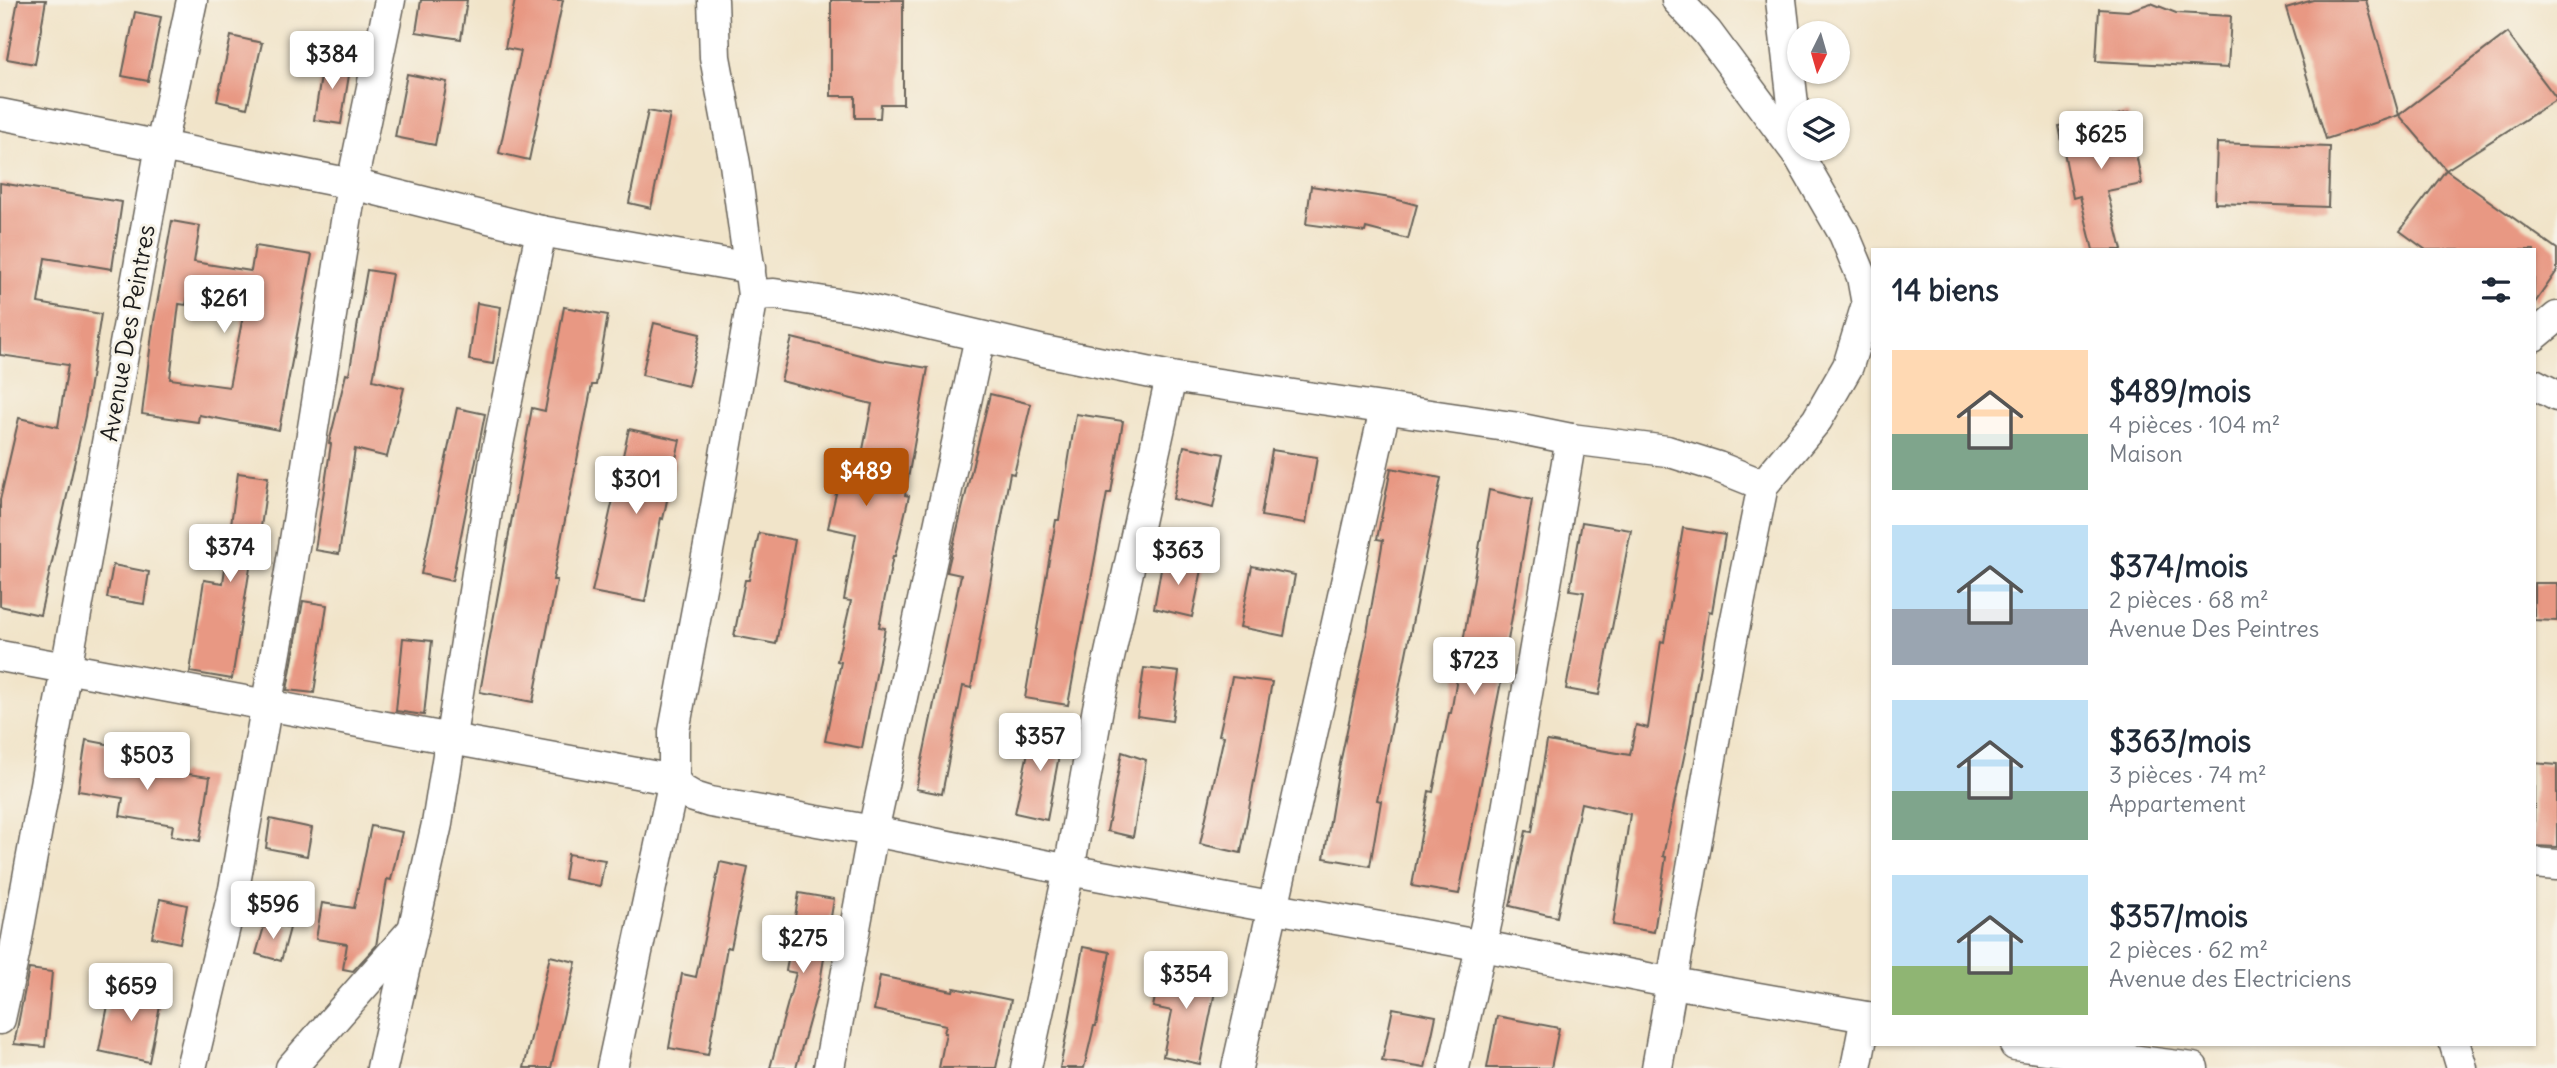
<!DOCTYPE html>
<html lang="fr">
<head>
<meta charset="utf-8">
<style>
	:root { --surface:#fff; --page:#f2f2f3; --text:#1f2937; --muted:#747a83; --accent:#b45309 }
	body { margin:0; font-family:Delius,sans-serif; background:var(--page); color:var(--text); height:100vh; display:flex; flex-direction:column; font-size:26px; white-space:nowrap }
	* { box-sizing:border-box; margin:0 }
	p { font-size:23px; color:var(--muted) }
	.icon { flex:none; width:38px; height:38px; fill:none; stroke:currentColor; stroke-width:2; stroke-linecap:round; stroke-linejoin:round }
	.map { position:relative; flex:1; overflow:hidden }
	.drawer { position:absolute; left:1871px; top:248px; width:665px; height:798px; display:flex; flex-direction:column; background:var(--surface); border-radius:0px; box-shadow:0 2px 5px #0004 }
	.drawer>* { flex:none }
	.needle { width:46px; rotate:185deg }
	.fabs { position:absolute; left:1787px; top:21px; display:grid; gap:14px }
	.fabs a { display:grid; place-items:center; width:63px; height:63px; border-radius:50%; background:var(--surface); box-shadow:0 2px 5px #0004; font-size:35px }
	.price { position:absolute; translate:-50% -60px; padding:0 16px; border-radius:7px; background:#fff; color:#222; font-size:23px; line-height:46px; filter:drop-shadow(0 2px 4px #0008) }
	.price::after { content:''; position:absolute; left:50%; top:42px; width:21px; height:16px; margin-left:-10px; background:inherit; clip-path:polygon(0 0,100% 0,50% 100%) }
	.price.active { background:var(--accent); color:#fff }
	ul { padding:0; list-style:none }
	li { display:flex; align-items:center; gap:21px; height:175px; padding:0 21px }
	li span { display:grid; place-items:center; flex:none; width:196px; height:140px; border-radius:0px; color:#555 }
	li>.icon { margin-inline-start:auto }
	span .icon { width:84px; height:84px; fill:#fffc; stroke-width:1 }
	li b { font-size:30px }
	h2 { display:flex; justify-content:space-between; align-items:center; height:84px; padding:0 21px; font-size:30px }
	.map>svg:first-child { display:block }
	.building { fill:#e89883; fill-rule:evenodd }
	.lines { fill:none; stroke-linecap:round; stroke-linejoin:round }
	.minor-casing { stroke:#676259; stroke-width:33 }
	.minor { stroke:#fff; stroke-width:30 }
	.labels { text-anchor:middle; dominant-baseline:central; stroke-width:6; stroke-linejoin:round; paint-order:stroke }
	.street-label { font-size:24px; fill:#1c1c1c; stroke:#f7f3e8 }
</style>
</head>
<body>
<div class="map">
<svg width="2557" height="1068" viewBox="0 0 2557 1068">
	<rect width="100%" height="100%" fill="#f7f3e8"/>
	<filter id="ink" filterUnits="userSpaceOnUse"><feTurbulence type="fractalNoise" baseFrequency=".0143" numOctaves="2"/><feDisplacementMap in="SourceGraphic" scale="14" xChannelSelector="R" yChannelSelector="G"/><feConvolveMatrix kernelMatrix="1 2 1 2 8 2 1 2 1" color-interpolation-filters="sRGB"/></filter>
	<filter id="wash" filterUnits="userSpaceOnUse"><feTurbulence type="fractalNoise" baseFrequency=".00686" numOctaves="4" result="noise"/><feDisplacementMap in="SourceGraphic" scale="28" xChannelSelector="R" yChannelSelector="G"/><feGaussianBlur stdDeviation="1.57" result="paint"/><feColorMatrix in="noise" values="0 0 0 0 0 0 0 0 0 0 0 0 0 0 0 0 0 1.4 0 .05"/><feComposite in="paint" operator="in"/></filter>
	<g filter="url(#wash)">
		<rect width="100%" height="100%" fill="#f1e4c9"/>
		<g id="blocks">
			<g class="building">
				<polygon points="18,0 46,0 35,64 7,59"/>
				<polygon points="421,0 467,0 461,39 416,32"/>
				<polygon points="515,0 563,0 529,160 499,153 521,51 505,48"/>
				<polygon points="831,0 903,0 903,104 881,104 880,118 855,118 855,96 831,96"/>
				<polygon points="2313,0 2366,0 2399,115 2326,139 2286,8"/>
				<polygon points="2151,3 2176,13 2231,16 2228,68 2096,61 2099,9 2128,11"/>
				<polygon points="135,12 161,17 148,81 122,76"/>
				<polygon points="2507,33 2557,99 2446,170 2399,115"/>
				<polygon points="231,36 262,43 247,108 217,101"/>
				<polygon points="324,58 351,63 341,124 314,120"/>
				<polygon points="407,74 447,82 435,145 395,137"/>
				<polygon points="648,111 670,115 651,208 629,203"/>
				<polygon points="2128,113 2142,184 2107,191 2122,250 2093,250 2080,196 2073,198 2059,126"/>
				<polygon points="2217,143 2330,147 2328,207 2215,203"/>
				<polygon points="2446,170 2557,249 2557,271 2534,304 2534,250 2426,250 2400,231"/>
				<polygon points="0,183 122,202 112,269 45,258 38,303 101,314 85,416 40,615 0,606 0,500 19,418 58,427 68,365 0,355"/>
				<polygon points="1311,186 1391,198 1417,205 1408,239 1366,228 1365,232 1306,224"/>
				<path d="M172 221 200 226 194 262 251 271 255 246 312 255 279 430 199 415 198 422 142 414 153 326ZM188 296 245 306 229 387 170 379 179 304 186 305Z"/>
				<polygon points="367,270 392,274 373,380 404,388 387,457 355,449 339,554 315,550 331,444 329,443 346,374 349,375"/>
				<polygon points="477,303 501,307 493,364 469,360"/>
				<polygon points="564,307 608,315 596,385 592,385 553,580 557,580 533,702 480,692 532,408 545,411"/>
				<polygon points="654,323 700,334 688,386 642,375"/>
				<polygon points="792,338 880,360 928,368 905,495 909,496 895,556 893,556 879,627 885,628 862,748 825,741 841,662 837,661 851,601 844,600 856,534 828,528 839,481 856,485 872,404 781,381"/>
				<polygon points="990,394 1031,404 1014,474 1010,473 971,688 963,686 942,794 916,789 961,575 947,572 949,563"/>
				<polygon points="457,408 485,414 452,581 421,574"/>
				<polygon points="1076,414 1123,421 1111,493 1107,493 1068,705 1025,698 1056,520 1059,520"/>
				<polygon points="629,429 680,440 663,519 661,518 645,602 592,592"/>
				<polygon points="1184,446 1224,454 1213,508 1173,499"/>
				<polygon points="1272,450 1317,457 1306,523 1261,516"/>
				<polygon points="1391,468 1441,478 1377,800 1381,801 1370,866 1324,858 1338,773 1364,650 1383,540 1377,539"/>
				<polygon points="238,473 268,477 257,556 252,555 232,679 190,672 204,580 223,583"/>
				<polygon points="1489,490 1532,500 1500,687 1459,894 1412,886 1429,791 1433,792 1449,713 1451,713"/>
				<polygon points="1582,522 1631,530 1599,695 1566,689 1584,592 1570,590"/>
				<polygon points="1683,528 1725,535 1712,612 1709,611 1688,738 1663,856 1666,857 1654,932 1613,925 1630,814 1581,803 1557,917 1510,906 1526,831 1532,832 1547,741 1630,755 1636,725 1648,728 1661,641 1664,642"/>
				<polygon points="759,533 795,540 776,644 734,636 745,580 749,580"/>
				<polygon points="1163,558 1203,565 1192,617 1154,608"/>
				<polygon points="113,565 149,572 144,604 107,598"/>
				<polygon points="1252,566 1295,575 1284,636 1240,627"/>
				<polygon points="2534,583 2557,583 2557,621 2534,620"/>
				<polygon points="303,601 327,605 314,693 287,690"/>
				<polygon points="403,638 432,641 424,715 396,711"/>
				<polygon points="1144,668 1179,672 1172,721 1137,716"/>
				<polygon points="1232,677 1272,682 1241,853 1200,844 1224,736 1219,735"/>
				<polygon points="1034,724 1063,734 1047,820 1015,813"/>
				<polygon points="86,740 112,745 109,765 180,776 181,773 210,777 200,841 171,836 173,825 120,816 123,798 78,791"/>
				<polygon points="1122,752 1146,760 1133,837 1107,831"/>
				<polygon points="2534,763 2557,765 2557,847 2534,846"/>
				<polygon points="270,819 312,828 307,856 266,848"/>
				<polygon points="371,826 402,832 391,880 387,879 376,946 353,971 343,969 347,944 316,939 322,903 354,908"/>
				<polygon points="568,854 605,860 600,886 564,879"/>
				<polygon points="720,862 748,868 731,948 727,947 708,1055 669,1048 682,974 696,977"/>
				<polygon points="799,893 834,899 820,982 796,1068 770,1068 796,973 786,971"/>
				<polygon points="160,899 187,905 180,943 152,937"/>
				<polygon points="266,920 290,928 281,961 256,954"/>
				<polygon points="1083,947 1110,952 1096,1026 1094,1026 1084,1068 1060,1068"/>
				<polygon points="550,956 576,962 551,1068 524,1068"/>
				<polygon points="1161,966 1218,977 1200,1064 1163,1056 1172,1011 1153,1007"/>
				<polygon points="29,969 52,972 45,1047 14,1044"/>
				<polygon points="880,976 953,991 954,988 1011,1000 996,1068 939,1068 946,1033 944,1033 946,1025 874,1010"/>
				<polygon points="112,985 162,995 149,1062 99,1051"/>
				<polygon points="1393,1008 1436,1016 1425,1068 1382,1061"/>
				<polygon points="1497,1016 1559,1028 1551,1068 1487,1068"/>
			</g>
		</g>
	</g>
	<g filter="url(#ink)">
		<use href="#blocks" fill-opacity="0" stroke="#676259" stroke-width="2"/>
		<g class="lines">
			<defs>
				<g id="minor">
					<polyline points="713,0 715,57 735,164 753,295 711,535 674,731 674,780 682,790 694,797 710,802 873,831 1069,870 1483,946 1673,983 1872,1018"/>
					<polyline points="1677,0 1707,32 1799,156"/>
					<polyline points="0,114 352,184 541,231 750,268"/>
					<polyline points="753,295 774,294 857,307 1044,351 1171,377 1512,427 1571,439 1667,451 1718,467 1763,485"/>
					<polyline points="2534,336 2557,317"/>
					<polyline points="2534,384 2557,396"/>
					<polyline points="0,656 674,780 612,1068"/>
					<polyline points="2534,863 2557,865"/>
					<polyline points="0,1019 14,955 161,146 192,0"/>
					<polyline points="2015,1045 2193,1068"/>
					<polyline points="2455,1045 2462,1068"/>
					<polyline points="191,1068 234,889 288,584 352,184 390,0"/>
					<polyline points="291,1068 411,932"/>
					<polyline points="382,1068 437,824 495,460 541,231"/>
					<polyline points="829,1068 873,831 980,337"/>
					<polyline points="1026,1068 1069,870 1098,708 1171,377"/>
					<polyline points="1237,1068 1385,409"/>
					<polyline points="1454,1068 1491,902 1571,439"/>
					<polyline points="1657,1068 1731,644 1763,485 1817,420 1848,366 1867,304 1862,277 1844,234 1799,156 1781,0"/>
					<polyline points="1856,1068 1866,1017"/>
				</g>
			</defs>
			<use href="#minor" class="minor-casing"/>
			<use href="#minor" class="minor"/>
		</g>
	</g>
	<g class="labels">
		<g class="street-label">
			<text transform="translate(127 333) rotate(-80)">Avenue Des Peintres</text>
		</g>
	</g>
</svg>
<div class="fabs">
<a><svg class="needle" viewBox="-14 -14 28 28"><path d="M0-13l5 13h-10z" fill="#e53935"/><path d="M0 13l5-13h-10z" fill="#747a83"/></svg></a>
<a><svg class="icon" aria-label="layers" viewBox="0 0 24 24"><path d="M12 4l9 5-9 5-9-5zM3 14l9 5 9-5"/></svg></a>
</div>
<b class="price" style="left:332px;top:91px">$384</b>
<b class="price" style="left:2101px;top:171px">$625</b>
<b class="price" style="left:224px;top:335px">$261</b>
<b class="price active" style="left:866px;top:508px">$489</b>
<b class="price" style="left:636px;top:516px">$301</b>
<b class="price" style="left:230px;top:584px">$374</b>
<b class="price" style="left:1178px;top:587px">$363</b>
<b class="price" style="left:1474px;top:697px">$723</b>
<b class="price" style="left:1040px;top:773px">$357</b>
<b class="price" style="left:147px;top:792px">$503</b>
<b class="price" style="left:273px;top:941px">$596</b>
<b class="price" style="left:803px;top:975px">$275</b>
<b class="price" style="left:1186px;top:1011px">$354</b>
<b class="price" style="left:131px;top:1023px">$659</b>
<section class="drawer">
<h2>14 biens<svg class="icon" aria-label="filters" viewBox="0 0 24 24"><path d="M4 7h16M4 17h16"/><circle cx="9" cy="7" r="2"/><circle cx="15" cy="17" r="2"/></svg></h2>
<ul>
<li><span style="background:linear-gradient(#ffd9b3 60%,#7fa58c 0)"><svg class="icon" aria-label="home" viewBox="0 0 24 24"><path d="M3 11l9-7 9 7M6 9v11h12V9"/></svg></span><div><b>$489/mois</b><p>4 pièces · 104 m²</p><p>Maison</p></div></li>
<li><span style="background:linear-gradient(#bfe0f5 60%,#9aa5b1 0)"><svg class="icon" aria-label="home" viewBox="0 0 24 24"><path d="M3 11l9-7 9 7M6 9v11h12V9"/></svg></span><div><b>$374/mois</b><p>2 pièces · 68 m²</p><p>Avenue Des Peintres</p></div></li>
<li><span style="background:linear-gradient(#bfe0f5 65%,#7fa58c 0)"><svg class="icon" aria-label="home" viewBox="0 0 24 24"><path d="M3 11l9-7 9 7M6 9v11h12V9"/></svg></span><div><b>$363/mois</b><p>3 pièces · 74 m²</p><p>Appartement</p></div></li>
<li><span style="background:linear-gradient(#bfe0f5 65%,#8fb573 0)"><svg class="icon" aria-label="home" viewBox="0 0 24 24"><path d="M3 11l9-7 9 7M6 9v11h12V9"/></svg></span><div><b>$357/mois</b><p>2 pièces · 62 m²</p><p>Avenue des Electriciens</p></div></li>
</ul>
</section>
</div>
</body>
</html>
